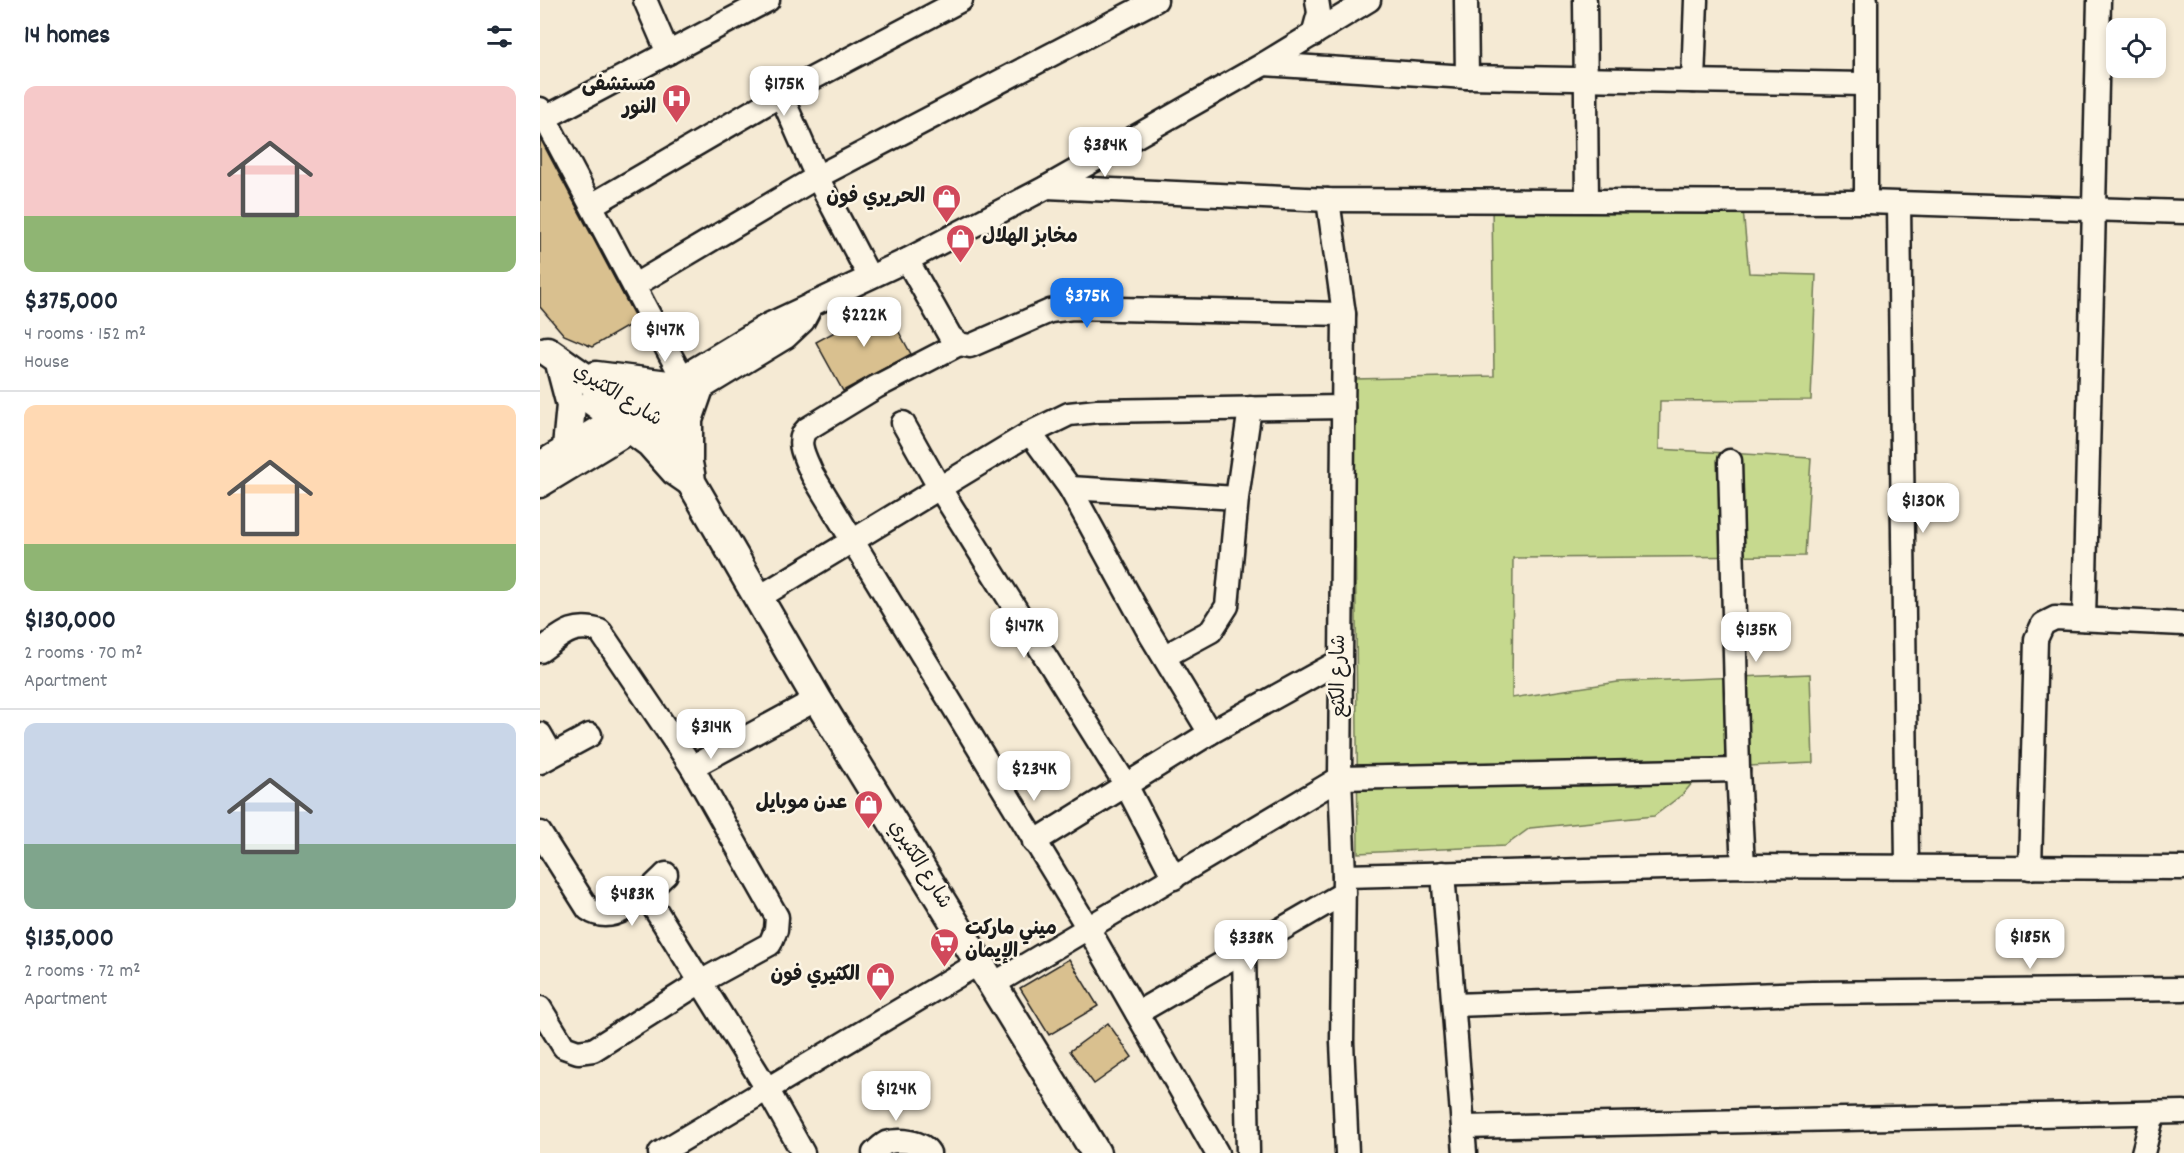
<!DOCTYPE html>
<html lang="en">
<head>
<meta charset="utf-8">
<style>
	:root { --surface:#fff; --page:#f6f6f7; --text:#1f2937; --muted:#747a83; --line:#e0e1e3; --accent:#1a73e8 }
	body { margin:0; font-family:Dekko,"Playpen Sans Arabic",sans-serif; background:var(--page); color:var(--text); height:100vh; display:flex; flex-direction:column; font-size:22px; white-space:nowrap }
	* { box-sizing:border-box; margin:0 }
	p { font-size:20px; color:var(--muted) }
	.icon { flex:none; width:33px; height:33px; fill:none; stroke:currentColor; stroke-width:2; stroke-linecap:round; stroke-linejoin:round }
	.map { position:relative; flex:1; overflow:hidden }
	.sheet { display:flex; flex-direction:column; background:var(--surface); width:540px }
	.sheet>* { flex:none }
	.buttons { position:absolute; left:1566px; top:18px; display:grid; gap:12px }
	.buttons a { display:grid; place-items:center; width:60px; height:60px; border-radius:12px; background:var(--surface); box-shadow:0 3px 9px #0003; font-size:30px }
	.price { position:absolute; translate:-50% -51px; padding:0 14px; border-radius:12px; background:#fff; color:#222; font-size:20px; line-height:39px; filter:drop-shadow(0 2px 3px #0008) }
	.price::after { content:''; position:absolute; left:50%; top:36px; width:18px; height:14px; margin-left:-9px; background:inherit; clip-path:polygon(0 0,100% 0,50% 100%) }
	.price.on { background:var(--accent); color:#fff }
	ul { padding:0; list-style:none }
	li { display:grid; align-content:center; gap:12px; height:318px; padding:0 24px }
	li+li { border-top:2px solid var(--line) }
	li span { display:grid; place-items:center; height:186px; border-radius:12px; color:#555 }
	li>.icon { margin-inline-start:auto }
	span .icon { width:108px; height:108px; fill:#fffc; stroke-width:1 }
	li b { font-size:26px }
	h2 { display:flex; justify-content:space-between; align-items:center; height:72px; padding:0 24px; font-size:26px }
	main { display:flex; flex:1; min-height:0 }
	.map>svg:first-child { display:block }
	.green { fill:#c6d98e; stroke:#717a55; stroke-width:1.5 }
	.building { fill:#d9c08f; stroke:#1c1c1c; stroke-width:1.5 }
	.lines { fill:none; stroke-linecap:round; stroke-linejoin:round }
	.minor-casing { stroke:#1c1c1c; stroke-width:27 }
	.major-casing { stroke:#1c1c1c; stroke-width:33 }
	.minor { stroke:#fcf5e5; stroke-width:22 }
	.major { stroke:#fcf5e5; stroke-width:28 }
	.labels { text-anchor:middle; dominant-baseline:central; stroke-width:5; stroke-linejoin:round; paint-order:stroke }
	.poi-label { font-size:20px; font-weight:bold; fill:#1c1c1c; stroke:#fcf5e5; text-anchor:end }
	.street-label { font-size:20px; fill:#1c1c1c; stroke:#fcf5e5 }
</style>
</head>
<body>
<main>
<section class="sheet">
<h2>14 homes<svg class="icon" aria-label="filters" viewBox="0 0 24 24"><path d="M4 7h16M4 17h16"/><circle cx="9" cy="7" r="2"/><circle cx="15" cy="17" r="2"/></svg></h2>
<ul>
<li><span style="background:linear-gradient(#f6c9c9 70%,#8fb573 0)"><svg class="icon" aria-label="home" viewBox="0 0 24 24"><path d="M3 11l9-7 9 7M6 9v11h12V9"/></svg></span><div><b>$375,000</b><p>4 rooms · 152 m²</p><p>House</p></div></li>
<li><span style="background:linear-gradient(#ffd9b3 75%,#8fb573 0)"><svg class="icon" aria-label="home" viewBox="0 0 24 24"><path d="M3 11l9-7 9 7M6 9v11h12V9"/></svg></span><div><b>$130,000</b><p>2 rooms · 70 m²</p><p>Apartment</p></div></li>
<li><span style="background:linear-gradient(#c9d6e8 65%,#7fa58c 0)"><svg class="icon" aria-label="home" viewBox="0 0 24 24"><path d="M3 11l9-7 9 7M6 9v11h12V9"/></svg></span><div><b>$135,000</b><p>2 rooms · 72 m²</p><p>Apartment</p></div></li>
</ul>
</section>
<div class="map">
<svg width="1644" height="1153" viewBox="0 0 1644 1153">
	<rect width="100%" height="100%" fill="#f5ead4"/>
	<filter id="ink" filterUnits="userSpaceOnUse"><feTurbulence type="fractalNoise" baseFrequency=".0167" numOctaves="2"/><feDisplacementMap in="SourceGraphic" scale="12" xChannelSelector="R" yChannelSelector="G"/><feConvolveMatrix kernelMatrix="1 2 1 2 8 2 1 2 1" color-interpolation-filters="sRGB"/></filter>
	<g filter="url(#ink)">
		<polygon class="green" points="1202,199 1209,273 1276,275 1271,400 1120,401 1119,449 1271,458 1265,556 973,558 972,698 1078,682 1270,674 1273,763 1165,768 1143,794 1114,816 990,828 965,846 818,853 814,379 954,376 952,201"/>
		<g class="building">
			<polygon points="0,138 97,321 52,347 24,335 0,307"/>
			<polygon points="344,305 371,354 303,391 276,342"/>
			<polygon points="529,959 558,1006 509,1035 480,988"/>
			<polygon points="568,1023 592,1057 554,1084 530,1051"/>
		</g>
		<g class="lines">
			<defs>
				<g id="minor">
					<polyline points="105,0 128,53"/>
					<polyline points="926,0 927,77"/>
					<polyline points="1045,0 1047,200"/>
					<polyline points="1326,0 1326,202"/>
					<polyline points="773,35 779,13 777,0"/>
					<polyline points="724,64 927,77 1324,84"/>
					<polyline points="1153,81 1156,0"/>
					<polyline points="241,95 277,177 329,276"/>
					<polyline points="0,109 142,377"/>
					<polyline points="5,118 228,0"/>
					<polyline points="507,187 788,200 1326,202 1644,212"/>
					<polyline points="788,200 804,314 800,778 804,876 802,1042 807,1153"/>
					<polyline points="1359,204 1367,865"/>
					<polyline points="52,205 241,95 421,0"/>
					<polyline points="367,260 410,336 419,344 430,346 510,311 532,308 804,314"/>
					<polyline points="95,285 277,177 616,0"/>
					<path d="M419 344 336 387 267 429C254 441 266 459 272 474L548 928 677 1153"/>
					<polyline points="363,423 399,487 586,785 634,878"/>
					<polyline points="490,433 530,488 610,634 670,733"/>
					<polyline points="1190,461 1198,770 1203,866"/>
					<polyline points="0,463 228,325 367,260 507,187 724,64 829,0"/>
					<polyline points="0,486 246,337 263,321 272,304"/>
					<polyline points="530,488 697,498"/>
					<polyline points="218,598 490,433 529,414 557,411 803,407"/>
					<polyline points="1544,619 1559,0"/>
					<path d="M0 651C21 636 32 622 60 631L152 767 237 917 236 930 230 944 162 981 53 1050 38 1052 24 1047 0 1008"/>
					<polyline points="625,656 671,631 687,606 697,498 710,408"/>
					<polyline points="0,734 12,755"/>
					<polyline points="0,762 50,735"/>
					<polyline points="152,767 277,699"/>
					<path d="M0 833 48 909C76 929 106 893 126 874"/>
					<polyline points="494,842 670,733 800,661"/>
					<polyline points="1490,868 1496,639 1503,624 1515,618 1644,624"/>
					<polyline points="903,873 925,1153"/>
					<polyline points="804,876 1203,866 1644,868"/>
					<polyline points="105,893 226,1087 263,1153"/>
					<polyline points="704,952 708,1153"/>
					<polyline points="452,985 800,778 1198,770"/>
					<polyline points="914,1005 1272,993 1644,989"/>
					<polyline points="597,1013 804,893"/>
					<polyline points="924,1127 1644,1112"/>
					<polyline points="120,1153 439,963"/>
					<path d="M334 1153C337 1150 342 1145 346 1143 359 1139 382 1141 389 1153"/>
					<polyline points="1603,1153 1613,1114"/>
				</g>
				<g id="major">
					<path d="M7 351C22 361 37 373 52 382 96 409 147 422 151 482L277 699 556 1153"/>
					<polyline points="21,367 31,405 27,447"/>
					<polyline points="56,376 128,385"/>
					<polyline points="54,402 110,443 135,471 151,482"/>
					<polyline points="148,459 148,420 158,391"/>
				</g>
			</defs>
			<use href="#minor" class="minor-casing"/>
			<use href="#major" class="major-casing"/>
			<use href="#minor" class="minor"/>
			<use href="#major" class="major"/>
		</g>
	</g>
	<defs>
		<symbol id="hospital-pin" viewBox="-11 -11 22 30"><path d="M0 17L-7.5 6A9.5 9.5 0 1 1 7.5 6Z" fill="#d1495b" stroke="#fcf5e5"/><path d="M-5-5h3v3.5h4V-5h3V5h-3V1.5h-4V5h-3Z" fill="#fff"/></symbol>
		<symbol id="shop-pin" viewBox="-11 -11 22 30"><path d="M0 17L-7.5 6A9.5 9.5 0 1 1 7.5 6Z" fill="#d1495b" stroke="#fcf5e5"/><path d="M-5-2.5h2.3a2.7 3.5 0 0 1 5.4 0H5L5.5 6h-11ZM-1.5-2.5h3a1.5 2.3 0 0 0-3 0Z" fill="#fff"/></symbol>
		<symbol id="supermarket-pin" viewBox="-11 -11 22 30"><path d="M0 17L-7.5 6A9.5 9.5 0 1 1 7.5 6Z" fill="#d1495b" stroke="#fcf5e5"/><path d="M-6-5.5h2.5l.6 2H6L4.5 2H-2.5L-4.4-4H-6ZM-1.5 3.2a1.3 1.3 0 1 0 .1 0ZM3 3.2a1.3 1.3 0 1 0 .1 0Z" fill="#fff"/></symbol>
	</defs>
	<g fill-rule="evenodd">
		<use href="#hospital-pin" x="120" y="82" width="33" height="45"/>
		<use href="#shop-pin" x="390" y="182" width="33" height="45"/>
		<use href="#shop-pin" x="404" y="222" width="33" height="45"/>
		<use href="#shop-pin" x="312" y="788" width="33" height="45"/>
		<use href="#supermarket-pin" x="388" y="926" width="33" height="45"/>
		<use href="#shop-pin" x="324" y="960" width="33" height="45"/>
	</g>
	<g class="labels">
		<g class="poi-label">
			<text x="116" y="86">مستشفى<tspan x="116" dy="23">النور</tspan></text>
			<text x="385" y="198">الحريري فون</text>
			<text x="442" y="238" text-anchor="start">مخابز الهلال</text>
			<text x="307" y="804">عدن موبايل</text>
			<text x="425" y="930" text-anchor="start">ميني ماركت<tspan x="425" dy="23">الإيمان</tspan></text>
			<text x="320" y="976">الكثيري فون</text>
		</g>
		<g class="street-label">
			<text transform="translate(77 396) rotate(32)">شارع الكثيري</text>
			<text transform="translate(800 676) rotate(-90)">شارع الكثع</text>
			<text transform="translate(379 865) rotate(58)">شارع الكثيري</text>
		</g>
	</g>
</svg>
<div class="buttons">
<a><svg class="icon" aria-label="locate" viewBox="0 0 24 24"><circle cx="12" cy="12" r="6"/><path d="M12 2v4M12 18v4M2 12h4M18 12h4"/></svg></a>
</div>
<b class="price" style="left:244px;top:117px">$175K</b>
<b class="price" style="left:565px;top:178px">$384K</b>
<b class="price on" style="left:547px;top:329px">$375K</b>
<b class="price" style="left:324px;top:348px">$222K</b>
<b class="price" style="left:125px;top:363px">$147K</b>
<b class="price" style="left:1383px;top:534px">$130K</b>
<b class="price" style="left:484px;top:659px">$147K</b>
<b class="price" style="left:1216px;top:663px">$135K</b>
<b class="price" style="left:171px;top:760px">$314K</b>
<b class="price" style="left:494px;top:802px">$234K</b>
<b class="price" style="left:92px;top:927px">$483K</b>
<b class="price" style="left:1490px;top:970px">$185K</b>
<b class="price" style="left:711px;top:971px">$338K</b>
<b class="price" style="left:356px;top:1122px">$124K</b>
</div>
</main>
</body>
</html>
